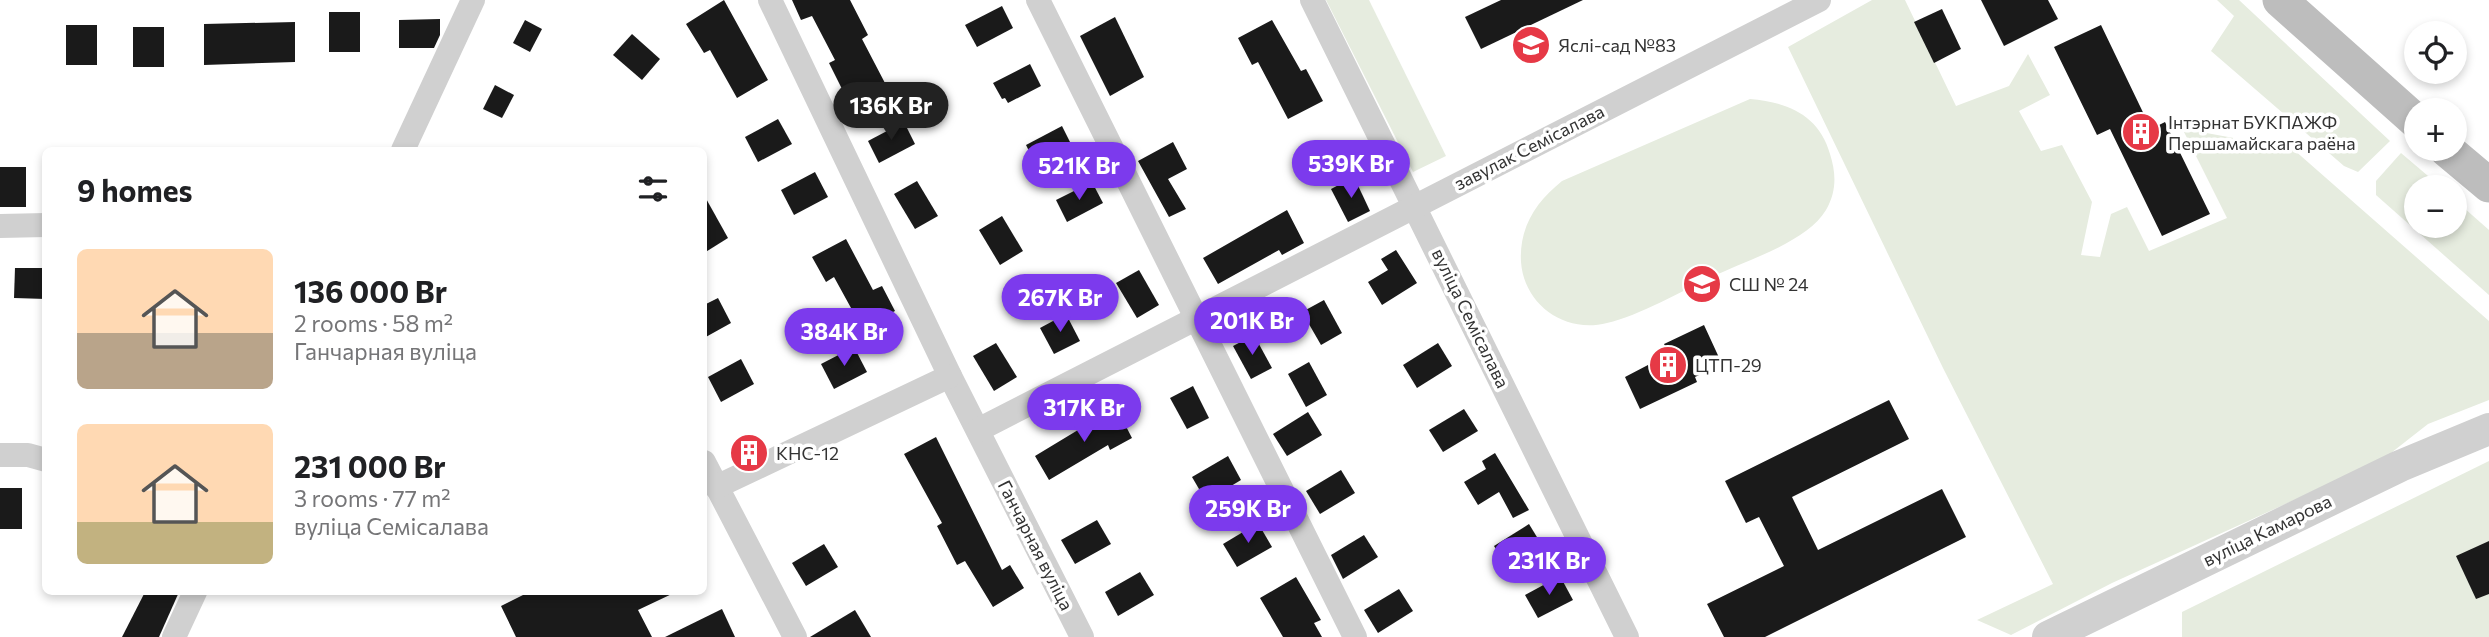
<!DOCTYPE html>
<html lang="en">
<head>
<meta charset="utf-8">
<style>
	:root { --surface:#fff; --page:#f2f2f2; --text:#202124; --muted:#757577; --accent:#7c3aed }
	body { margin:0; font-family:Commissioner,sans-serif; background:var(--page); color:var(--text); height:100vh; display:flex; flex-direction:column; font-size:26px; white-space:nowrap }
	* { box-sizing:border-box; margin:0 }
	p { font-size:23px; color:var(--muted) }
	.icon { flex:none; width:38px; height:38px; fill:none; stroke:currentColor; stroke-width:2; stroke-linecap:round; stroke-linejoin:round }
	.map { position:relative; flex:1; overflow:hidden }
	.drawer { position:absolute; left:42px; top:147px; width:665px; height:448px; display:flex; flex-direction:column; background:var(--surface); border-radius:10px; box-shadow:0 4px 10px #0003 }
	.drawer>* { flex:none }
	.buttons { position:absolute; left:2404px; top:21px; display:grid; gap:14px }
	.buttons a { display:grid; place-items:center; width:63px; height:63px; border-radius:50%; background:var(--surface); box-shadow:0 4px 10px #0003; font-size:35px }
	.price { position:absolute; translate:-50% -60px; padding:0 16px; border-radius:24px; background:var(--accent); color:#fff; font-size:23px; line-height:46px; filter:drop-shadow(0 2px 4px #0008) }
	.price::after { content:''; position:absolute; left:50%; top:42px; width:21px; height:16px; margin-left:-10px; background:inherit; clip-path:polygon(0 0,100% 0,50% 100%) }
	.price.active { background:#222; color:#fff }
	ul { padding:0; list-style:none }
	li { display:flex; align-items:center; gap:21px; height:175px; padding:0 35px }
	li span { display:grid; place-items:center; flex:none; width:196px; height:140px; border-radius:10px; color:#555 }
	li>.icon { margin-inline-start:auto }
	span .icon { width:84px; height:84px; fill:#fffc; stroke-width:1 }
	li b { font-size:30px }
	h2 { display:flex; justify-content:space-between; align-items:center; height:84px; padding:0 35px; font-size:30px }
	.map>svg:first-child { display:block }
	.green { fill:#e6ecdf }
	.building { fill:#1a1a1a }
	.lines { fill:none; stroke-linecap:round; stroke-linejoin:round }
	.minor { stroke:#d0d0d0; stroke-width:24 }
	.tertiary { stroke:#d0d0d0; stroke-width:32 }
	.secondary { stroke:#bdbdbd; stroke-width:35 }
	.labels { text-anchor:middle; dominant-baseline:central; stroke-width:7; stroke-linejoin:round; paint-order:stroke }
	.poi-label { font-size:18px; fill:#333; stroke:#fff; text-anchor:start }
	.street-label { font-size:18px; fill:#333; stroke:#fff }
</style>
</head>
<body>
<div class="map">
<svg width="2489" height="637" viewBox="0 0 2489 637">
	<rect width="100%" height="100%" fill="#fff"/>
	<g class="green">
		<polygon points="1326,0 1369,0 1446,156 1413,172"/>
		<polygon points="1872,0 1905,0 1956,106 2009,86 2028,54 2050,95 2019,111 2041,151 2062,145 2092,202 2081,255 2100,257 2111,214 2127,207 2149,251 2227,218 2182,128 2196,123 2201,132 2293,149 2489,321 2489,400 2428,424 2382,460 2112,583 2011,635 1977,620 2053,584 1943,368 1788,47"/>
		<polygon points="2217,0 2239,0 2390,141 2358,172 2344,166 2211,51 2234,16"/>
		<path d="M1750 99C1787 102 1819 115 1830 154 1836 173 1837 191 1826 210 1807 242 1747 260 1714 276 1683 290 1639 316 1607 323 1564 334 1524 304 1521 262 1519 227 1536 202 1562 181Z"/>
		<polygon points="2401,153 2441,187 2417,187 2417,226 2455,226 2455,200 2489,230 2489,295 2376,195 2376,181"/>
		<polygon points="2489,461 2489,637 2182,637 2182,612"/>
	</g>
	<g class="building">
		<polygon points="724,0 768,80 737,98 710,50 704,53 686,24"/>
		<polygon points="792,0 850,0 868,35 862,39 886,85 850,105 829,63 835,60 812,16 801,20"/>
		<polygon points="1501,0 1583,0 1481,49 1465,17"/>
		<polygon points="1981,0 2048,0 2058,19 2004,46"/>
		<polygon points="1002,6 1013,28 977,47 965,25"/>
		<polygon points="1942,9 1961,49 1934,63 1914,22"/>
		<rect x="329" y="12" width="31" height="40"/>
		<polygon points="1115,17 1144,77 1110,96 1080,36"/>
		<polygon points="440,19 440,35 434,48 399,48 399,20"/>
		<polygon points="525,20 542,29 530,52 513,43"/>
		<polygon points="1272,20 1301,71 1306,69 1323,101 1288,119 1258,62 1252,65 1238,38"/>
		<polygon points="295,22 295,62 204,65 204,24"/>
		<rect x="66" y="25" width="31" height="40"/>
		<polygon points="2101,25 2151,129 2165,122 2210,214 2162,236 2110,129 2097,135 2054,47"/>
		<rect x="133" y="27" width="31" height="40"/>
		<polygon points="632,34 660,59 642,80 613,55"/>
		<polygon points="1030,64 1041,86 1008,103 1005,98 1002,99 993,83"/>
		<polygon points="495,85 514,95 502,118 483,109"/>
		<polygon points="778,119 792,144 758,162 745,137"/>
		<polygon points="904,122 915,144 879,163 868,141"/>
		<polygon points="1062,126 1073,148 1037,167 1026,145"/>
		<polygon points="1173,142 1187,169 1168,179 1186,209 1169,217 1138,161"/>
		<rect x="0" y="167" width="26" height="40"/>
		<polygon points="815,172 828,197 794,215 781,190"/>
		<polygon points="1354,177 1370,211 1348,222 1331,189"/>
		<polygon points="917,181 938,216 915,229 894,194"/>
		<polygon points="1092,182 1103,203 1067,222 1056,200"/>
		<polygon points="704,195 728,238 704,253"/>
		<polygon points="1287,210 1304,243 1282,255 1279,250 1218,284 1203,258"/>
		<polygon points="1002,216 1023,251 1000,265 979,230"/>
		<polygon points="846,239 873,290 882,286 895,311 862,328 834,277 826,282 812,257"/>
		<polygon points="1396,250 1417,283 1382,305 1368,282 1388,270 1381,259"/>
		<polygon points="15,268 46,268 46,299 14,298"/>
		<polygon points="1139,270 1159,305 1137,318 1116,283"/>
		<polygon points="718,298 731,323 704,338 704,305"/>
		<polygon points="1324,300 1342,333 1321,345 1302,312"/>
		<polygon points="1066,314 1080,341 1054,354 1040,328"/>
		<polygon points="1704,325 1722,364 1695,377 1697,382 1640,409 1625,377 1669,354 1664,344"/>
		<polygon points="1254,335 1272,368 1251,379 1233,346"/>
		<polygon points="996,343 1017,377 994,391 973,356"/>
		<polygon points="1438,343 1452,366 1417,388 1403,365"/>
		<polygon points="854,347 867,372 834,389 821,364"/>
		<polygon points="741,359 754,384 721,402 708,377"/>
		<polygon points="1309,362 1327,395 1306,407 1288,374"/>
		<polygon points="1193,386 1209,418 1187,429 1170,398"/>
		<polygon points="1889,400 1909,439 1792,497 1818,550 1942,489 1966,537 1765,637 1724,637 1707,604 1784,566 1759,517 1746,523 1725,481"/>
		<polygon points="1116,407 1132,438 1110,450 1108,445 1049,480 1035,456"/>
		<polygon points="1464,409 1478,431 1443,452 1429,430"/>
		<polygon points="1308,412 1322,435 1287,456 1273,434"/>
		<polygon points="936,437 1002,570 1010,565 1024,588 993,607 965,561 957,565 937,526 942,523 904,454"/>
		<polygon points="1495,453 1529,510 1513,518 1499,492 1478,505 1464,482 1486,469 1482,461"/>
		<polygon points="1228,456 1241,480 1206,501 1192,477"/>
		<polygon points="1341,470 1355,493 1320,514 1306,491"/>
		<rect x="0" y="488" width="22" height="41"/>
		<polygon points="1097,520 1111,544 1075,564 1061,540"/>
		<polygon points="1258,523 1272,547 1237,567 1223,544"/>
		<polygon points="1529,524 1543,547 1508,568 1494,546"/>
		<polygon points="1364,535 1378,557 1343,579 1331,555"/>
		<polygon points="2489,541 2489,594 2476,599 2456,556"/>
		<polygon points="824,544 838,567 806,586 792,563"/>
		<polygon points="1140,572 1154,595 1118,616 1105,592"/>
		<polygon points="1560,576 1573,600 1538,618 1525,595"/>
		<polygon points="1296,577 1321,620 1314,623 1322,637 1283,637 1260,598"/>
		<polygon points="1399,589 1413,611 1378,633 1364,610"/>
		<polygon points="145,592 179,592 159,637 122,637"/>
		<polygon points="529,592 676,592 638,610 652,637 516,637 501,606"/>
		<polygon points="722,609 735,637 665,637"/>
		<polygon points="855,610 871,637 810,637"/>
	</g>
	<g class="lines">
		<g class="minor">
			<polyline points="770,0 950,376 1082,637"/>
			<polyline points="1038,0 1355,637"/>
			<polyline points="1312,0 1627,637"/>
			<polyline points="403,150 473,0"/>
			<polyline points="0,226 46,225"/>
			<polyline points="978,430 1819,0"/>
			<polyline points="0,455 28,455 46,460"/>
			<polyline points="704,462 795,637"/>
			<polyline points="716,487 950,376"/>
			<polyline points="174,637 195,592"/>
		</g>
		<polyline class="tertiary" points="2048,637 2400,466 2489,429"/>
		<g class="secondary">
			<polyline points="2280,0 2417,122"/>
			<polyline points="2446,149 2489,185"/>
		</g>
	</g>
	<defs>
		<symbol id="school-disc" viewBox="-11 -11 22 22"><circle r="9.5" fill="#e63946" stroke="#fff"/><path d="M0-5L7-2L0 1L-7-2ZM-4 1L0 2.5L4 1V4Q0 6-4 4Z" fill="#fff"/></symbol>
		<symbol id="building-disc" viewBox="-11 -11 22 22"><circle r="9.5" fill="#e63946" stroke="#fff"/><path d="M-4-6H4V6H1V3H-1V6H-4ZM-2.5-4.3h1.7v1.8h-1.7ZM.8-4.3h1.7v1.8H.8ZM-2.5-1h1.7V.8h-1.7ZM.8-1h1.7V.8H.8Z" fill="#fff"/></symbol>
	</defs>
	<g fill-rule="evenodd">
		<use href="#school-disc" x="1509" y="23" width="44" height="44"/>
		<use href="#building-disc" x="2119" y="110" width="44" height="44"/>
		<use href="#school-disc" x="1680" y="262" width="44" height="44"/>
		<use href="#building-disc" x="1646" y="343" width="44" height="44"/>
		<use href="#building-disc" x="727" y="431" width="44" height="44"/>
	</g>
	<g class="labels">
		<g class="poi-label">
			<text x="1558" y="45">Яслі-сад №83</text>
			<text x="2168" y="122">Інтэрнат БУКПАЖФ<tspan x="2168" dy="21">Першамайскага раёна</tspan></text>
			<text x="1729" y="284">СШ № 24</text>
			<text x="1695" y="365">ЦТП-29</text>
			<text x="776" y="453">КНС-12</text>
		</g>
		<g class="street-label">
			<text transform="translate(1529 147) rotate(-27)">завулак Семісалава</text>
			<text transform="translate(1471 318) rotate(64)">вуліца Семісалава</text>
			<text transform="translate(2267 530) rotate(-26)">вуліца Камарова</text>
			<text transform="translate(1036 545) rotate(63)">Ганчарная вуліца</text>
		</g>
	</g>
</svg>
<div class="buttons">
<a><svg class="icon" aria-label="locate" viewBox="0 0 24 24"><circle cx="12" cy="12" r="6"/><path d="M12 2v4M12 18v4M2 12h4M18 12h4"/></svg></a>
<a>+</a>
<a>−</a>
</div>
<b class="price active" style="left:891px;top:142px">136K Br</b>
<b class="price" style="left:1351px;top:200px">539K Br</b>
<b class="price" style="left:1079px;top:202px">521K Br</b>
<b class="price" style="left:1060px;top:334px">267K Br</b>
<b class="price" style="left:1252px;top:357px">201K Br</b>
<b class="price" style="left:844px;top:368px">384K Br</b>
<b class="price" style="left:1084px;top:444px">317K Br</b>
<b class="price" style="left:1248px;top:545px">259K Br</b>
<b class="price" style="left:1549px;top:597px">231K Br</b>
<section class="drawer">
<h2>9 homes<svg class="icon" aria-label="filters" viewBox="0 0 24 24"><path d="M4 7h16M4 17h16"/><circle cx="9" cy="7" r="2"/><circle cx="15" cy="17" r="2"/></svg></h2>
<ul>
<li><span style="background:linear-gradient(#ffd9b3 60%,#b9a48a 0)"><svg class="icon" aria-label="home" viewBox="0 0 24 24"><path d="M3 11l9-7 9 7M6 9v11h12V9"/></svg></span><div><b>136 000 Br</b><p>2 rooms · 58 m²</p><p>Ганчарная вуліца</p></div></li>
<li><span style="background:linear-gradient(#ffd9b3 70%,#c2b280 0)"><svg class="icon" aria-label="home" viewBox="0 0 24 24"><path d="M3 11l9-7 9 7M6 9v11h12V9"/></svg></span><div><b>231 000 Br</b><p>3 rooms · 77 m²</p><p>вуліца Семісалава</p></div></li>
</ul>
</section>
</div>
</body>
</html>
